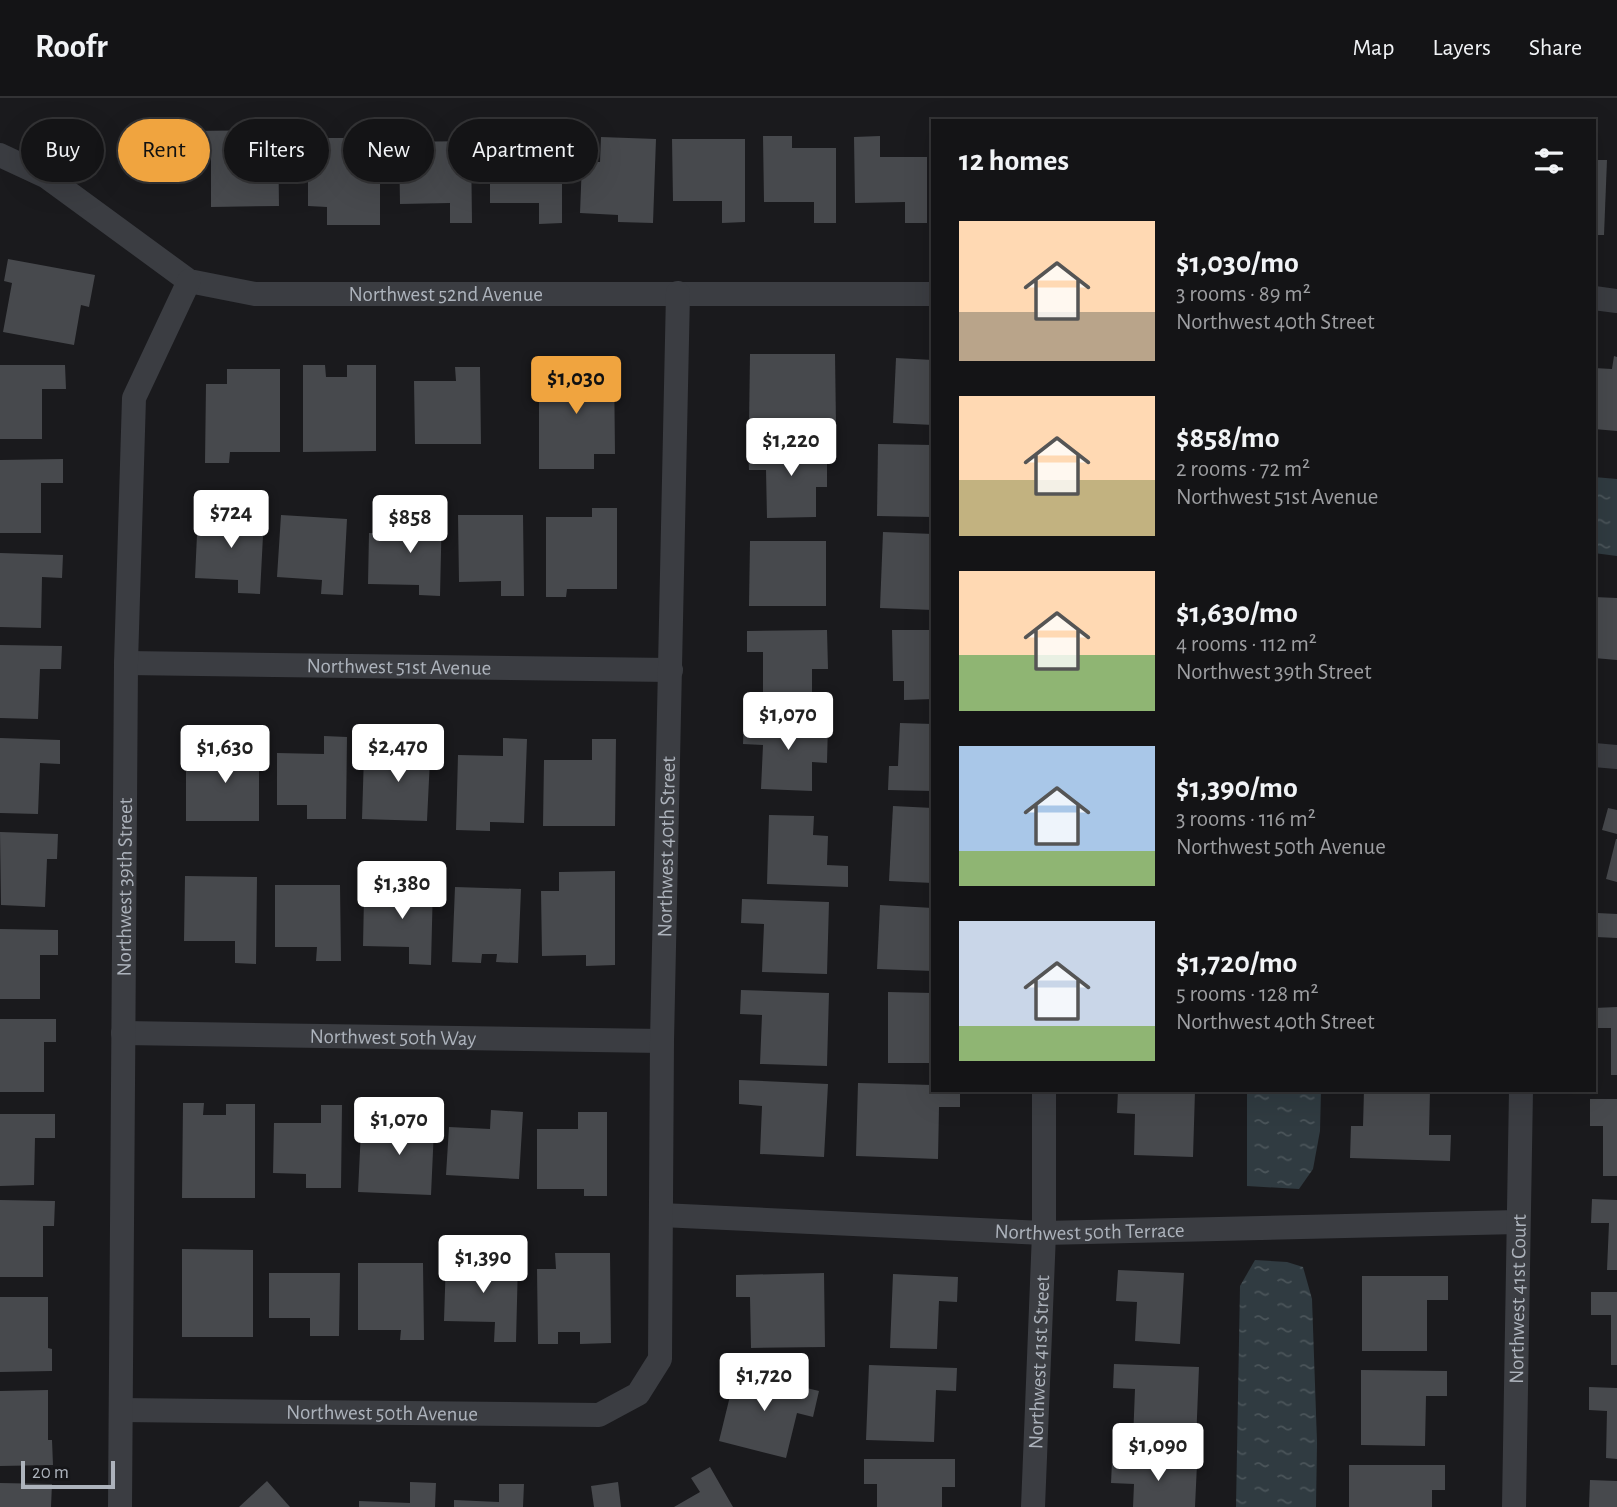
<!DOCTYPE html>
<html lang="en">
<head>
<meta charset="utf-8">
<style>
	:root { --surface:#141416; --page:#1d1d1f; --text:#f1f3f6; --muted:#9d9ea1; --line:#333335; --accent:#f0a43f }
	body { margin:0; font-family:"Alegreya Sans",sans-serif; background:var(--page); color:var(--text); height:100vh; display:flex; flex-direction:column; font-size:26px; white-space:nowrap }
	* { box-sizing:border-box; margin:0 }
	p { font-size:23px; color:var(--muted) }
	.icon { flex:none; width:38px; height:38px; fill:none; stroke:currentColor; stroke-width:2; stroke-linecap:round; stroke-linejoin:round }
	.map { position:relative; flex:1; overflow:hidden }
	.sheet { position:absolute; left:931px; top:21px; width:665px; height:973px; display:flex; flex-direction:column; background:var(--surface); border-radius:0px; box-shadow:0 7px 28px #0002,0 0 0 2px var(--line) }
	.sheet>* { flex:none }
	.top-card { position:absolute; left:21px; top:21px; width:665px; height:63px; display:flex; gap:14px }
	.scale { position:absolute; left:21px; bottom:18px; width:94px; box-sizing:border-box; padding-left:7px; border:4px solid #adb3bc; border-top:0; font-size:19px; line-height:24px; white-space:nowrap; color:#adb3bc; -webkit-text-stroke:5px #151518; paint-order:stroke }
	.price { position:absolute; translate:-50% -60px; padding:0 16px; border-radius:7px; background:#fff; color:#222; font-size:23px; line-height:46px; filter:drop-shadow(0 2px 4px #0008) }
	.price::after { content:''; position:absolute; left:50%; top:42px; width:21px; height:16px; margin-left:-10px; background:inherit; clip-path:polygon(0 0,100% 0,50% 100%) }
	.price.active { background:var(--accent); color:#111 }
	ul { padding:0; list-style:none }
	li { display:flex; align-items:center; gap:21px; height:175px; padding:0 28px }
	li span { display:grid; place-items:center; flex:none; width:196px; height:140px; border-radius:0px; color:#555 }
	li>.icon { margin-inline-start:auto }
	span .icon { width:84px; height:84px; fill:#fffc; stroke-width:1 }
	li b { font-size:30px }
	h2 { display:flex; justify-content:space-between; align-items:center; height:84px; padding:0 28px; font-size:30px }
	.pill { padding:0 24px; border-radius:32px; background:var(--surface); box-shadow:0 7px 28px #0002,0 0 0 2px var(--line); font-size:24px; line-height:63px }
	.pill.active { background:var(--accent); color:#111 }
	header { display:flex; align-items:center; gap:42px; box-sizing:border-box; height:98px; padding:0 35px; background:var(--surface); border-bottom:2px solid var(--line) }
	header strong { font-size:33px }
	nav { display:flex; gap:38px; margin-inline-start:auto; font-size:24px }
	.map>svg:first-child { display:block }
	.water { fill:url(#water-ripples) }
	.building { fill:#47494d }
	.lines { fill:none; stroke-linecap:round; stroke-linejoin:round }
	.minor { stroke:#3b3d42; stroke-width:24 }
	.labels { text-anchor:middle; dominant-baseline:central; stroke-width:7; stroke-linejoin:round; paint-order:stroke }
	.street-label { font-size:21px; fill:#adb3bc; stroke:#151518 }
</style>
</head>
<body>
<header>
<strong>Roofr</strong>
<nav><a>Map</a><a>Layers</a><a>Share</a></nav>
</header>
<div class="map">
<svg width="1617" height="1409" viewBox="0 0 1617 1409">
	<defs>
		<pattern id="water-ripples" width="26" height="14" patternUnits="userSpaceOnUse" patternTransform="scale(1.75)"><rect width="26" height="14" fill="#303b41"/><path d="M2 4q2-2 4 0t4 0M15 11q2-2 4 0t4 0" fill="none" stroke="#4b555a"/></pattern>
	</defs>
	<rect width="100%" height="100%" fill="#1a1a1d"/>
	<g class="water">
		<polygon points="1594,379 1617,381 1617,458 1594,455"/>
		<polygon points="1247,992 1321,992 1320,1033 1313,1071 1299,1091 1247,1088"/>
		<polygon points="1255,1162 1287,1164 1303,1169 1312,1201 1317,1344 1316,1409 1236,1409 1240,1188"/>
	</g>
	<g class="building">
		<polygon points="278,32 279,108 211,109 211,58 190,58 189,33"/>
		<polygon points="763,38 792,38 792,50 836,50 836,125 814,125 814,104 764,104"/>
		<polygon points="880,38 880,59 927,59 927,125 905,125 905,104 855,105 854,39"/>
		<polygon points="601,39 656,41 653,125 618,124 618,117 580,115 582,64 600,64"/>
		<polygon points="308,40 380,40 380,127 327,127 327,109 308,108"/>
		<polygon points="562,40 562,125 539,126 539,105 490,105 490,41"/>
		<polygon points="672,41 745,41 745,124 722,125 722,103 673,103"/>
		<polygon points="471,43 472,125 450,125 450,105 400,106 399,44"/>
		<polygon points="1594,62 1607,62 1604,137 1594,137"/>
		<polygon points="8,161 95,177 89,209 81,207 74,247 3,234 12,185 4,183"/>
		<polygon points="750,256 835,256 836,328 749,329"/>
		<polygon points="1614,258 1617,259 1617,333 1594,331 1594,270 1612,271"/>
		<polygon points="896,260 933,262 933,327 893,325"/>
		<polygon points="539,266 561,266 561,278 584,278 584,266 614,266 615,356 594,356 594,371 539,371"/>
		<polygon points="0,267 65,267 66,291 42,291 42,341 0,341"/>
		<polygon points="303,267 325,267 326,279 347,279 347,267 376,267 376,353 303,354"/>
		<polygon points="455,269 480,269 481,346 415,346 414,283 456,283"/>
		<polygon points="227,271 280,271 280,354 230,354 229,365 205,365 206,286 227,286"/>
		<polygon points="878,346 933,347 933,419 877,418"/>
		<polygon points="827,348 827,389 816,389 816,419 767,420 766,372 749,372 748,349"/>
		<polygon points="63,361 63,385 41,385 41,435 0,435 0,362"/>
		<polygon points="414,409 442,410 440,498 419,497 419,487 368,486 369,435 414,436"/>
		<polygon points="592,410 617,410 617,491 567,491 566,499 546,499 546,419 592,419"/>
		<polygon points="198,415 264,418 260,496 238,495 238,482 195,480"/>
		<polygon points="281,417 347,421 343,497 321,496 322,482 277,479"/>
		<polygon points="458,417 523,417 524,498 501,498 501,483 459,484"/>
		<polygon points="883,434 933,436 933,512 880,510"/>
		<polygon points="750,443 826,443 826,508 749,508"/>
		<polygon points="0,455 63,457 62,480 42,479 41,530 0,529"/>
		<polygon points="1594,499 1617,500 1617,562 1594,560"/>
		<polygon points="827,532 828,571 812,571 812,601 763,601 763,554 747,554 747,533"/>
		<polygon points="892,532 933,532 933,601 904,602 904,583 893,583"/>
		<polygon points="0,547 62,548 61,571 40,571 38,621 0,620"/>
		<polygon points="744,622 828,625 827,665 812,664 812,693 761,691 763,647 743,646"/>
		<polygon points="900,625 933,626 933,693 888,692 889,668 898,668"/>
		<polygon points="237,637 259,637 259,723 186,723 186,658 237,658"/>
		<polygon points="324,638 347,639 346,721 307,721 307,707 277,707 277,655 324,656"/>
		<polygon points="408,639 431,640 427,723 362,721 364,656 407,658"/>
		<polygon points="0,640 60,642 60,666 40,665 38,716 0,715"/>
		<polygon points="503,640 527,641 524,725 490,724 490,733 456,732 458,657 503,658"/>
		<polygon points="592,641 616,641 615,728 543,728 544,662 592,662"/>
		<polygon points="893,708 933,710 933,785 889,783"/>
		<polygon points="1608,710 1617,712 1617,736 1602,732"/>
		<polygon points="769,717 814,718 813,737 828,738 827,767 848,768 848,789 767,786"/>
		<polygon points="0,734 58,736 57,761 47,761 45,809 1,807"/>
		<polygon points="1616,741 1617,741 1617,784 1606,781"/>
		<polygon points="615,773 615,867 586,868 586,857 542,858 541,793 559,793 559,774"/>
		<polygon points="185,778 257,779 256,866 235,865 235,843 184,843"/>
		<polygon points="394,785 433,786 431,867 409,866 409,849 363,848 364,799 393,800"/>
		<polygon points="275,787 340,787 341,863 316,863 317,849 275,849"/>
		<polygon points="455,789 521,791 518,865 496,864 497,856 482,856 481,865 452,864"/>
		<polygon points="742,801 829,804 827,876 762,874 764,826 741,825"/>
		<polygon points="880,807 933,810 933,873 877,871"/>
		<polygon points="1597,815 1617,816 1617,840 1596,839"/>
		<polygon points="0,831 58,832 58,857 40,857 40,901 0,901"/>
		<polygon points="741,892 829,895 827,968 760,966 762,917 740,916"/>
		<polygon points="888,894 933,895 933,965 888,965"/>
		<polygon points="1617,909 1617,977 1611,977 1611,930 1594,930 1594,910"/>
		<polygon points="0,921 56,921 56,944 44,944 44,994 0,994"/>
		<polygon points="739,982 828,986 824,1059 760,1056 762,1008 739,1006"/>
		<polygon points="858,985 933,987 933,992 960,992 960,1009 939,1009 938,1061 856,1058"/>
		<polygon points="1118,992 1195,993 1193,1059 1134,1057 1135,1016 1117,1015"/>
		<polygon points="1364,992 1430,992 1429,1037 1451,1037 1450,1063 1350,1060 1351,1028 1363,1028"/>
		<polygon points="1590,1001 1617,1001 1617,1078 1603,1078 1603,1028 1590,1028"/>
		<polygon points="183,1005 204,1005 203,1017 226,1017 226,1006 255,1006 255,1100 182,1100"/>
		<polygon points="321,1007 342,1007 341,1090 306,1090 306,1076 273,1075 274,1025 321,1025"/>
		<polygon points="411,1007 435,1009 431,1097 358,1094 361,1032 410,1034"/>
		<polygon points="491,1012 523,1014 519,1081 446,1077 449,1029 490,1031"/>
		<polygon points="578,1014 607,1014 607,1098 584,1098 584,1091 537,1091 537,1031 578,1031"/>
		<polygon points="0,1016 55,1016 55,1040 35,1040 34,1087 0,1088"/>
		<polygon points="1592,1101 1617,1102 1617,1172 1607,1172 1609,1125 1591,1125"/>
		<polygon points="0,1102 55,1103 54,1128 43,1128 43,1179 0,1179"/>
		<polygon points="182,1151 253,1152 253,1239 182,1239"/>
		<polygon points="555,1155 610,1155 611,1245 580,1246 580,1234 558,1234 558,1246 538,1246 537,1171 556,1171"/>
		<polygon points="446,1161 518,1163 516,1244 494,1244 495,1224 444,1223"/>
		<polygon points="358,1165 423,1165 424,1242 400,1242 401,1232 358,1232"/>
		<polygon points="1118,1172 1184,1175 1180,1246 1135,1243 1137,1204 1116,1203"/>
		<polygon points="269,1175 340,1175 339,1238 310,1238 310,1220 269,1220"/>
		<polygon points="824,1175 825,1249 751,1250 750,1199 736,1199 736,1177"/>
		<polygon points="893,1176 958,1179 957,1204 939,1203 937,1251 890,1250"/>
		<polygon points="1362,1178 1448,1178 1448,1202 1427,1202 1427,1253 1362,1253"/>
		<polygon points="1591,1194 1617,1194 1617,1267 1611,1267 1611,1217 1591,1217"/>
		<polygon points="0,1199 48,1199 48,1250 52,1251 52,1273 0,1274"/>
		<polygon points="1114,1266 1199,1269 1196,1344 1133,1342 1135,1291 1113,1290"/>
		<polygon points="869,1267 957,1270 956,1293 936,1292 934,1344 866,1342"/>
		<polygon points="733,1272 819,1293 813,1319 797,1315 786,1360 719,1343 730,1298 727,1297"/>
		<polygon points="1361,1272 1447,1273 1447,1298 1426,1298 1425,1348 1361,1347"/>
		<polygon points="1589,1289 1617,1290 1617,1361 1606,1360 1607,1313 1589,1312"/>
		<polygon points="48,1292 48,1342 52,1342 53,1367 0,1368 0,1293"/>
		<polygon points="864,1361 955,1361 955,1389 942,1389 942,1409 877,1409 877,1386 864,1386"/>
		<polygon points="1112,1364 1197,1366 1195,1409 1133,1409 1134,1386 1111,1385"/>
		<polygon points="1349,1367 1445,1367 1445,1392 1432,1392 1432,1409 1349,1409"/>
		<polygon points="710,1369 733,1409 674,1409 700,1394 691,1380"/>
		<polygon points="1590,1382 1617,1383 1617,1409 1589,1409"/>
		<polygon points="267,1383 290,1409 239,1409"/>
		<polygon points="410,1384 436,1385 435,1409 359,1409 359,1403 410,1405"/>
		<polygon points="618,1384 621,1409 594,1409 591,1388"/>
		<polygon points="0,1385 52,1386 51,1409 0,1409"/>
		<polygon points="499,1386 524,1386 523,1409 454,1409 454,1402 499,1404"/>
	</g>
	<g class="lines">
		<g class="minor">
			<path id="s1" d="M0 57 47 79 189 183 255 196H933"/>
			<polyline points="1594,200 1617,203"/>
			<path id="s2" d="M126 565 671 572"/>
			<polyline points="1594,657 1617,659"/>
			<path id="s3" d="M123 935 662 943"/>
			<path id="s4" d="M661 1117 1044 1135 1518 1124"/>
			<path id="s5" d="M121 1312 599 1317 638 1296 660 1261 662 943 678 195"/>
			<path id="s6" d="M120 1409 126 565 134 300 189 183"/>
			<path id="s7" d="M1033 1409 1044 1135V992"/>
			<path id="s8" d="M1514 1409 1521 992"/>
		</g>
	</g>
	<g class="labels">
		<g class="street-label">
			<text stroke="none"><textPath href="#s1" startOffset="486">Northwest 52nd Avenue</textPath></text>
			<text stroke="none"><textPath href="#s2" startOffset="273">Northwest 51st Avenue</textPath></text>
			<text stroke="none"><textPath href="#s5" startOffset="1076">Northwest 40th Street</textPath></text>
			<text stroke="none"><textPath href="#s6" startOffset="620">Northwest 39th Street</textPath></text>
			<text stroke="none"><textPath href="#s3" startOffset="270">Northwest 50th Way</textPath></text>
			<text stroke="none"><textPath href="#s4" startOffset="429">Northwest 50th Terrace</textPath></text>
			<text stroke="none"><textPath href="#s8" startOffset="208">Northwest 41st Court</textPath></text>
			<text stroke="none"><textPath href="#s7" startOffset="145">Northwest 41st Street</textPath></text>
			<text stroke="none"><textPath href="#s5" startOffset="261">Northwest 50th Avenue</textPath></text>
		</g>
	</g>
</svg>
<div class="scale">20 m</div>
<b class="price active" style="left:576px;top:318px">$1,030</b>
<b class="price" style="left:791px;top:380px">$1,220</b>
<b class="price" style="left:231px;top:452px">$724</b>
<b class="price" style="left:410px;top:457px">$858</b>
<b class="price" style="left:788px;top:654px">$1,070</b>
<b class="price" style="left:398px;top:686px">$2,470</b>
<b class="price" style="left:225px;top:687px">$1,630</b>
<b class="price" style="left:402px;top:823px">$1,380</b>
<b class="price" style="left:399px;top:1059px">$1,070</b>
<b class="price" style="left:483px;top:1197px">$1,390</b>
<b class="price" style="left:764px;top:1315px">$1,720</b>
<b class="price" style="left:1158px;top:1385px">$1,090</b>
<div class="top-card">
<a class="pill">Buy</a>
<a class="pill active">Rent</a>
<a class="pill">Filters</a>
<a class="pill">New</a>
<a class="pill">Apartment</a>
</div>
<section class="sheet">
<h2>12 homes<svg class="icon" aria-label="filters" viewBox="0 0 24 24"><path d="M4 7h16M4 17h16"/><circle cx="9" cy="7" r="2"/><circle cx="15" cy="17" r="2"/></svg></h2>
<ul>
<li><span style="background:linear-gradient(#ffd9b3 65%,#b9a48a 0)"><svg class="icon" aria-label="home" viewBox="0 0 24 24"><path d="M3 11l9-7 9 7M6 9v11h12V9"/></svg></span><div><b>$1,030/mo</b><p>3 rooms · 89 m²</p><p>Northwest 40th Street</p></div></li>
<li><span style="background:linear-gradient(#ffd9b3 60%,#c2b280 0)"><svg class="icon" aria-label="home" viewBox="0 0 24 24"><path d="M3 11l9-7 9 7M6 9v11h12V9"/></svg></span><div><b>$858/mo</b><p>2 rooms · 72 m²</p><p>Northwest 51st Avenue</p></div></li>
<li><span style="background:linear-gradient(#ffd9b3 60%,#8fb573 0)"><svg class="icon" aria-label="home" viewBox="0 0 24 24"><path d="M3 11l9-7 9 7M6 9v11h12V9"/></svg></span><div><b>$1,630/mo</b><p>4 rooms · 112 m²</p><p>Northwest 39th Street</p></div></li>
<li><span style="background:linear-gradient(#a9c7e8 75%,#8fb573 0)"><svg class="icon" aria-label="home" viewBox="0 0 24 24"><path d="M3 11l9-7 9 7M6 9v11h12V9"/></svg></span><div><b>$1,390/mo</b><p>3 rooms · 116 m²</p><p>Northwest 50th Avenue</p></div></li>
<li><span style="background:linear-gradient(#c9d6e8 75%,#8fb573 0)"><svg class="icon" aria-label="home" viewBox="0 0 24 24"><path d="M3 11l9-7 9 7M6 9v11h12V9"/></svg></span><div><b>$1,720/mo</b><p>5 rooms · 128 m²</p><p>Northwest 40th Street</p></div></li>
</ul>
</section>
</div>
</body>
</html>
